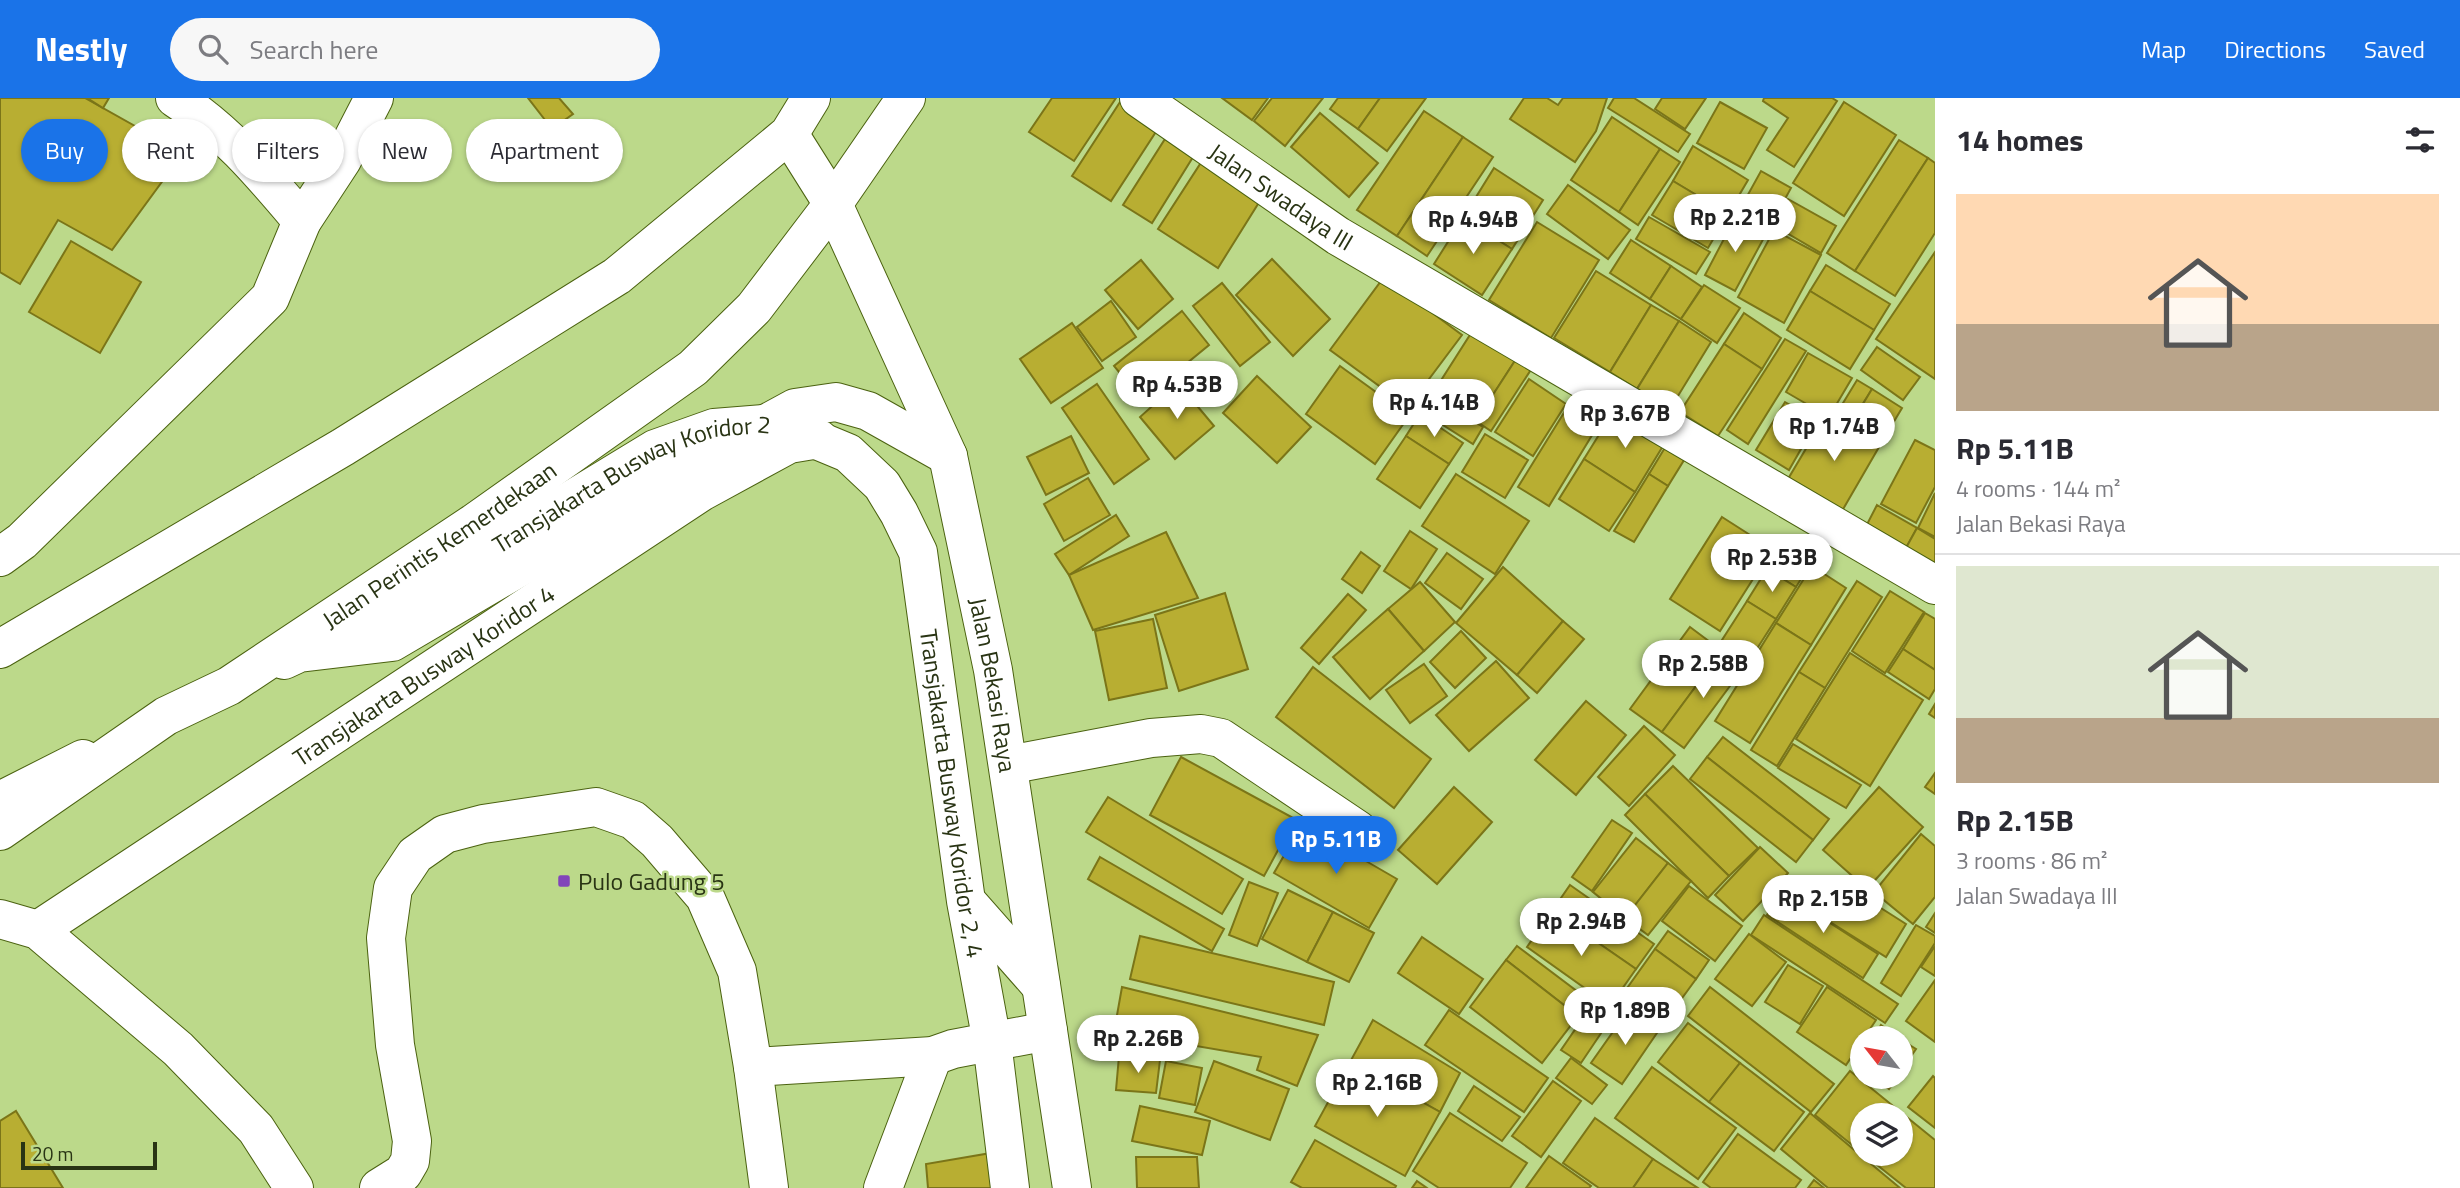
<!DOCTYPE html>
<html lang="en">
<head>
<meta charset="utf-8">
<style>
	:root { --surface:#fff; --page:#f7f7f7; --text:#2b2b33; --muted:#7c7c81; --line:#e1e1e2; --accent:#1a73e8 }
	body { margin:0; font-family:"Titillium Web",sans-serif; background:var(--page); color:var(--text); height:100vh; display:flex; flex-direction:column; font-size:26px; white-space:nowrap }
	* { box-sizing:border-box; margin:0 }
	p { font-size:23px; color:var(--muted) }
	.icon { flex:none; width:38px; height:38px; fill:none; stroke:currentColor; stroke-width:2; stroke-linecap:round; stroke-linejoin:round }
	.map { position:relative; flex:1; overflow:hidden }
	.sheet { display:flex; flex-direction:column; background:var(--surface); width:525px }
	.sheet>* { flex:none }
	.banner { position:absolute; left:21px; top:21px; width:665px; height:63px; display:flex; gap:14px }
	.needle { width:46px; rotate:301deg }
	.fabs { position:absolute; left:1850px; top:928px; display:grid; gap:14px }
	.fabs a { display:grid; place-items:center; width:63px; height:63px; border-radius:50%; background:var(--surface); box-shadow:0 2px 5px #0004; font-size:35px }
	.scale { position:absolute; left:21px; bottom:18px; width:136px; box-sizing:border-box; padding-left:7px; border:4px solid #293414; border-top:0; font-size:19px; line-height:24px; white-space:nowrap; color:#293414; -webkit-text-stroke:5px #bcd98a; paint-order:stroke }
	.price { position:absolute; translate:-50% -60px; padding:0 16px; border-radius:24px; background:#fff; color:#222; font-size:23px; line-height:46px; filter:drop-shadow(0 2px 4px #0008) }
	.price::after { content:''; position:absolute; left:50%; top:42px; width:21px; height:16px; margin-left:-10px; background:inherit; clip-path:polygon(0 0,100% 0,50% 100%) }
	.price.selected { background:var(--accent); color:#fff }
	ul { padding:0; list-style:none }
	li { display:grid; align-content:center; gap:14px; height:371px; padding:0 21px }
	li+li { border-top:2px solid var(--line) }
	li span { display:grid; place-items:center; height:217px; border-radius:0px; color:#555 }
	li>.icon { margin-inline-start:auto }
	span .icon { width:126px; height:126px; fill:#fffc; stroke-width:1 }
	li b { font-size:30px }
	h2 { display:flex; justify-content:space-between; align-items:center; height:84px; padding:0 21px; font-size:30px }
	.chip { padding:0 24px; border-radius:32px; background:var(--surface); box-shadow:0 2px 5px #0004; font-size:24px; line-height:63px }
	.chip.selected { background:var(--accent); color:#fff }
	header { display:flex; align-items:center; gap:42px; box-sizing:border-box; height:98px; padding:0 35px; background:var(--accent); color:#fff }
	header strong { font-size:33px }
	nav { display:flex; gap:38px; margin-inline-start:auto; font-size:24px }
	.search { width:490px; height:63px; background:var(--page); display:flex; align-items:center; gap:18px; box-sizing:border-box; padding:0 24px; border-radius:38px; color:var(--muted); font-size:26px }
	main { display:flex; flex:1; min-height:0 }
	.map>svg:first-child { display:block }
	.building { fill:#b8ae32; stroke:#7b7518; stroke-width:2 }
	.lines { fill:none; stroke-linecap:round; stroke-linejoin:round }
	.minor-casing { stroke:#4b6210; stroke-width:40 }
	.major-casing { stroke:#4b6210; stroke-width:40 }
	.highway-casing { stroke:#4b6210; stroke-width:40 }
	.minor { stroke:#fff; stroke-width:38 }
	.major { stroke:#fff; stroke-width:38 }
	.highway { stroke:#fff; stroke-width:38 }
	.poi-dot { fill:#8245ba; stroke:#bcd98a; stroke-width:2.5 }
	.labels { text-anchor:middle; dominant-baseline:central; stroke-width:5; stroke-linejoin:round; paint-order:stroke }
	.street-label { font-size:24px; fill:#293414; stroke:#bcd98a }
	.poi-label { font-size:24px; fill:#293414; stroke:#bcd98a; text-anchor:start }
</style>
</head>
<body>
<header>
<strong>Nestly</strong>
<div class="search"><svg class="icon" aria-label="search" viewBox="0 0 24 24"><circle cx="10" cy="10" r="6"/><path d="M15 15l6 6"/></svg>Search here</div>
<nav><a>Map</a><a>Directions</a><a>Saved</a></nav>
</header>
<main>
<div class="map">
<svg width="1935" height="1090" viewBox="0 0 1935 1090">
	<rect width="100%" height="100%" fill="#bcd98a"/>
	<g class="building">
		<polygon points="0,0 85,0 183,55 112,152 58,122 20,186 0,174"/>
		<polygon points="87,0 109,0 103,10"/>
		<polygon points="528,0 559,0 573,16 552,31"/>
		<polygon points="1052,0 1116,0 1074,63 1029,34"/>
		<polygon points="1222,0 1268,0 1252,22"/>
		<polygon points="1272,0 1323,0 1285,48 1254,23"/>
		<polygon points="1338,0 1380,0 1358,31 1330,11"/>
		<polygon points="1380,0 1426,0 1387,53 1358,31"/>
		<polygon points="1524,0 1547,0 1558,7 1563,0 1607,0 1596,33 1575,64 1510,21"/>
		<polygon points="1614,0 1634,0 1690,36 1678,54 1608,10"/>
		<polygon points="1662,0 1706,0 1685,31 1655,11"/>
		<polygon points="1764,0 1832,0 1837,3 1794,69 1767,52 1788,20 1763,3"/>
		<polygon points="1122,1 1161,26 1111,103 1072,78"/>
		<polygon points="1720,4 1767,30 1744,71 1697,45"/>
		<polygon points="1844,4 1896,37 1844,118 1793,85"/>
		<polygon points="1424,13 1463,39 1397,138 1357,112"/>
		<polygon points="1320,15 1378,65 1349,99 1291,49"/>
		<polygon points="1612,19 1660,51 1619,114 1571,82"/>
		<polygon points="1463,39 1493,59 1427,158 1397,138"/>
		<polygon points="1165,41 1193,59 1152,125 1123,107"/>
		<polygon points="1899,42 1928,60 1855,173 1827,155"/>
		<polygon points="1693,48 1748,82 1728,116 1673,83"/>
		<polygon points="1660,51 1680,64 1638,127 1619,114"/>
		<polygon points="1204,60 1263,98 1218,170 1158,131"/>
		<polygon points="1928,60 1935,65 1935,135 1895,198 1855,173"/>
		<polygon points="1494,70 1543,102 1512,151 1463,120"/>
		<polygon points="1761,73 1791,90 1766,136 1735,120"/>
		<polygon points="1673,83 1728,116 1708,150 1652,117"/>
		<polygon points="1568,87 1630,132 1608,161 1547,116"/>
		<polygon points="1788,101 1836,128 1821,155 1773,127"/>
		<polygon points="1649,119 1710,154 1696,176 1636,141"/>
		<polygon points="1463,120 1512,151 1482,197 1434,166"/>
		<polygon points="1735,120 1766,136 1735,193 1705,177"/>
		<polygon points="1537,124 1599,162 1551,240 1489,202"/>
		<polygon points="1774,132 1821,157 1784,225 1738,199"/>
		<polygon points="1631,142 1671,168 1650,201 1610,175"/>
		<polygon points="71,143 141,184 100,255 29,214"/>
		<polygon points="1935,154 1935,281 1876,241"/>
		<polygon points="1272,161 1330,221 1293,258 1236,197"/>
		<polygon points="1141,162 1173,201 1138,231 1105,192"/>
		<polygon points="1826,167 1890,206 1874,232 1810,193"/>
		<polygon points="1671,168 1702,189 1681,221 1650,201"/>
		<polygon points="1596,173 1651,207 1610,274 1554,240"/>
		<polygon points="1384,179 1462,237 1408,309 1330,252"/>
		<polygon points="1222,185 1270,244 1240,268 1193,208"/>
		<polygon points="1704,187 1740,210 1717,245 1681,221"/>
		<polygon points="1810,193 1874,232 1850,271 1787,232"/>
		<polygon points="1111,203 1136,239 1102,263 1077,229"/>
		<polygon points="1651,207 1679,223 1637,291 1610,274"/>
		<polygon points="1182,213 1209,247 1142,302 1114,268"/>
		<polygon points="1744,215 1781,240 1762,271 1724,246"/>
		<polygon points="1679,223 1711,244 1670,311 1637,291"/>
		<polygon points="1072,225 1103,270 1051,305 1020,261"/>
		<polygon points="1475,229 1518,258 1476,323 1433,295"/>
		<polygon points="1785,241 1806,253 1748,346 1727,332"/>
		<polygon points="1724,246 1762,271 1718,338 1680,314"/>
		<polygon points="1877,249 1920,279 1903,302 1861,272"/>
		<polygon points="1808,255 1852,280 1829,319 1786,294"/>
		<polygon points="1518,258 1534,267 1491,333 1476,323"/>
		<polygon points="1340,268 1409,318 1375,366 1306,316"/>
		<polygon points="1257,278 1311,329 1277,365 1223,315"/>
		<polygon points="1529,281 1566,306 1533,358 1495,334"/>
		<polygon points="1857,282 1872,291 1852,324 1837,315"/>
		<polygon points="1178,285 1214,328 1175,361 1140,319"/>
		<polygon points="1097,286 1149,361 1114,386 1062,310"/>
		<polygon points="1872,291 1902,310 1883,342 1852,324"/>
		<polygon points="1434,299 1483,329 1473,346 1424,315"/>
		<polygon points="1785,304 1817,323 1789,372 1756,352"/>
		<polygon points="1570,305 1600,324 1549,408 1518,389"/>
		<polygon points="1615,311 1666,343 1635,394 1584,361"/>
		<polygon points="1420,316 1463,345 1449,366 1406,338"/>
		<polygon points="1826,317 1879,349 1842,413 1788,381"/>
		<polygon points="1485,336 1528,362 1505,400 1462,374"/>
		<polygon points="1071,338 1089,375 1046,397 1027,359"/>
		<polygon points="1406,338 1449,366 1420,410 1377,381"/>
		<polygon points="1915,342 1935,352 1935,389 1916,425 1881,406"/>
		<polygon points="1669,343 1689,354 1668,388 1649,376"/>
		<polygon points="1584,361 1635,394 1609,433 1559,401"/>
		<polygon points="1456,376 1529,423 1495,476 1422,428"/>
		<polygon points="1649,376 1668,388 1634,444 1614,433"/>
		<polygon points="1088,380 1110,417 1064,443 1044,406"/>
		<polygon points="1935,395 1935,439 1918,430"/>
		<polygon points="1877,407 1917,430 1901,459 1862,436"/>
		<polygon points="1116,417 1129,438 1069,477 1055,456"/>
		<polygon points="1722,419 1772,451 1720,533 1670,501"/>
		<polygon points="1917,430 1935,441 1935,466 1901,459"/>
		<polygon points="1410,433 1437,451 1411,491 1384,473"/>
		<polygon points="1166,434 1198,500 1093,532 1069,477"/>
		<polygon points="1786,441 1815,459 1796,489 1767,471"/>
		<polygon points="1361,454 1380,468 1362,495 1342,481"/>
		<polygon points="1447,455 1483,481 1461,511 1425,485"/>
		<polygon points="1812,468 1846,490 1811,547 1776,525"/>
		<polygon points="1503,469 1563,523 1517,577 1456,525"/>
		<polygon points="1767,471 1796,489 1776,521 1747,503"/>
		<polygon points="1857,483 1882,499 1825,590 1799,574"/>
		<polygon points="1420,484 1455,524 1424,553 1388,511"/>
		<polygon points="1890,493 1924,514 1885,575 1852,553"/>
		<polygon points="1225,495 1248,571 1179,593 1155,517"/>
		<polygon points="1348,496 1366,512 1319,566 1301,550"/>
		<polygon points="1747,503 1776,521 1751,560 1722,542"/>
		<polygon points="1388,511 1424,553 1370,601 1333,559"/>
		<polygon points="1925,515 1935,521 1935,572 1903,551"/>
		<polygon points="1153,521 1167,590 1109,602 1095,533"/>
		<polygon points="1563,523 1584,541 1537,595 1517,577"/>
		<polygon points="1776,525 1811,547 1750,645 1715,623"/>
		<polygon points="1690,529 1722,553 1662,634 1630,611"/>
		<polygon points="1461,533 1486,560 1455,590 1430,564"/>
		<polygon points="1903,551 1935,572 1935,591 1929,601 1888,574"/>
		<polygon points="1722,553 1744,569 1684,650 1662,634"/>
		<polygon points="1850,555 1923,602 1870,688 1796,641"/>
		<polygon points="1496,563 1529,600 1469,653 1436,617"/>
		<polygon points="1424,566 1447,598 1410,625 1386,592"/>
		<polygon points="1313,569 1431,661 1394,710 1276,619"/>
		<polygon points="1799,574 1825,590 1777,668 1751,652"/>
		<polygon points="1586,603 1626,637 1576,697 1535,662"/>
		<polygon points="1935,606 1935,620 1929,616"/>
		<polygon points="1644,628 1675,657 1629,708 1598,679"/>
		<polygon points="1723,639 1829,721 1813,742 1707,659"/>
		<polygon points="1793,646 1861,687 1846,710 1778,670"/>
		<polygon points="1181,659 1295,721 1264,778 1150,717"/>
		<polygon points="1707,659 1813,742 1796,764 1690,681"/>
		<polygon points="1673,668 1758,750 1729,778 1645,696"/>
		<polygon points="1935,675 1935,696 1925,689"/>
		<polygon points="1454,689 1492,724 1437,786 1398,752"/>
		<polygon points="1879,689 1923,729 1867,791 1823,752"/>
		<polygon points="1645,696 1729,778 1708,800 1625,717"/>
		<polygon points="1108,699 1243,781 1222,816 1086,734"/>
		<polygon points="1612,722 1632,735 1592,793 1572,779"/>
		<polygon points="1302,726 1397,781 1369,830 1274,775"/>
		<polygon points="1921,736 1935,748 1935,799 1913,826 1874,794"/>
		<polygon points="1636,740 1668,765 1625,820 1593,794"/>
		<polygon points="1760,749 1788,775 1743,823 1715,797"/>
		<polygon points="1100,759 1224,831 1212,853 1088,781"/>
		<polygon points="1668,765 1691,783 1648,837 1625,820"/>
		<polygon points="1249,784 1278,795 1257,848 1229,837"/>
		<polygon points="1840,784 1906,826 1886,859 1819,817"/>
		<polygon points="1570,787 1654,846 1636,871 1552,813"/>
		<polygon points="1689,788 1742,828 1715,863 1662,823"/>
		<polygon points="1288,792 1333,814 1307,864 1262,841"/>
		<polygon points="1782,794 1878,856 1863,880 1767,817"/>
		<polygon points="1552,813 1636,871 1610,908 1527,849"/>
		<polygon points="1333,814 1374,835 1349,884 1307,864"/>
		<polygon points="1935,815 1935,835 1926,829"/>
		<polygon points="1764,817 1898,906 1885,925 1751,837"/>
		<polygon points="1916,827 1935,838 1935,845 1901,898 1881,885"/>
		<polygon points="1668,833 1709,862 1696,881 1655,851"/>
		<polygon points="1749,836 1786,864 1752,908 1715,881"/>
		<polygon points="1140,838 1334,884 1324,927 1130,881"/>
		<polygon points="1422,839 1483,881 1459,916 1398,875"/>
		<polygon points="1517,848 1590,903 1578,918 1506,862"/>
		<polygon points="1935,848 1935,878 1921,869"/>
		<polygon points="1655,851 1696,881 1661,929 1620,900"/>
		<polygon points="1506,862 1578,918 1542,965 1470,909"/>
		<polygon points="1788,867 1823,888 1800,926 1765,904"/>
		<polygon points="1935,882 1935,944 1906,923"/>
		<polygon points="1122,889 1318,937 1297,988 1257,972 1261,959 1114,934"/>
		<polygon points="1710,889 1834,986 1811,1014 1688,918"/>
		<polygon points="1827,889 1876,922 1846,967 1797,934"/>
		<polygon points="1596,901 1616,913 1581,965 1561,952"/>
		<polygon points="1629,911 1659,932 1622,986 1591,965"/>
		<polygon points="1449,912 1548,980 1524,1014 1425,947"/>
		<polygon points="1373,922 1460,975 1440,1014 1350,964"/>
		<polygon points="1688,925 1740,965 1709,1004 1658,964"/>
		<polygon points="1881,927 1899,940 1873,940"/>
		<polygon points="1900,941 1916,951 1900,974"/>
		<polygon points="1862,955 1862,972 1854,967"/>
		<polygon points="1119,958 1160,962 1156,995 1116,992"/>
		<polygon points="1571,960 1607,987 1592,1006 1556,980"/>
		<polygon points="1166,963 1202,970 1195,1007 1159,1000"/>
		<polygon points="1214,963 1289,991 1270,1042 1195,1014"/>
		<polygon points="1350,964 1440,1014 1405,1078 1315,1028"/>
		<polygon points="1740,965 1804,1014 1774,1053 1709,1004"/>
		<polygon points="1652,969 1736,1030 1698,1081 1615,1020"/>
		<polygon points="1850,973 1935,1042 1935,1090 1906,1090 1862,1055 1900,1055 1900,1017 1862,1017 1862,1055 1815,1017"/>
		<polygon points="1871,978 1898,978 1889,991"/>
		<polygon points="1933,978 1935,980 1935,1030 1908,1009"/>
		<polygon points="1553,983 1581,1003 1541,1059 1512,1038"/>
		<polygon points="1474,988 1520,1019 1502,1043 1458,1013"/>
		<polygon points="1140,1008 1210,1023 1202,1057 1132,1043"/>
		<polygon points="16,1013 63,1090 0,1090 0,1023"/>
		<polygon points="1450,1015 1527,1065 1510,1090 1439,1090 1413,1073"/>
		<polygon points="1810,1015 1900,1090 1828,1090 1781,1051"/>
		<polygon points="1595,1020 1653,1061 1633,1090 1599,1090 1563,1065"/>
		<polygon points="1738,1036 1801,1082 1795,1090 1711,1090 1703,1084"/>
		<polygon points="1315,1042 1396,1088 1395,1090 1302,1090 1291,1084"/>
		<polygon points="991,1055 995,1090 928,1090 926,1066"/>
		<polygon points="1549,1058 1591,1088 1589,1090 1526,1090"/>
		<polygon points="1136,1059 1197,1059 1199,1090 1137,1090"/>
		<polygon points="1653,1061 1698,1090 1633,1090"/>
		<polygon points="1814,1082 1824,1090 1808,1090"/>
		<polygon points="1417,1083 1427,1090 1412,1090"/>
	</g>
	<g class="lines">
		<defs>
			<g id="minor">
				<path d="M175 0C226 32 263 77 302 123"/>
				<path id="s1" d="M1139 0 1338 138 1935 487"/>
				<polyline points="0,459 22,443 270,200 302,123 342,62 374,0"/>
				<path id="s2" d="M319 545 448 477 655 351 714 330 764 326 783 328 848 355 882 387 899 415 918 454 966 803 992 944 1010 1090"/>
				<polyline points="1008,667 1151,640 1201,636 1221,640 1358,732"/>
				<polyline points="0,703 83,661"/>
				<polyline points="968,805 1041,888"/>
				<polyline points="0,821 38,832 178,951 256,1031 294,1090"/>
				<path id="s3" d="M38 832 701 394 789 346 819 341"/>
				<polyline points="753,969 769,1090"/>
				<polyline points="379,1090 403,1075 410,1063 412,1043 395,947 386,840 393,790 415,757 445,736 483,726 596,709 633,722 657,743 705,799 737,873 753,969 933,958 953,951 1048,933"/>
				<polyline points="883,1090 933,958"/>
			</g>
			<g id="major">
				<path id="s4" d="M789 36 833 106 948 358 993 572 1072 1090"/>
			</g>
			<g id="highway">
				<polyline points="0,551 343,349 617,178 789,36 811,0"/>
				<polyline points="284,562 299,555 392,544 738,341 795,310 836,304 868,313 948,358"/>
				<path id="s5" d="M0 733 166 618 229 588 474 425 693 270 754 210 833 106 906 0"/>
			</g>
		</defs>
		<use href="#minor" class="minor-casing"/>
		<use href="#major" class="major-casing"/>
		<use href="#highway" class="highway-casing"/>
		<use href="#minor" class="minor"/>
		<use href="#major" class="major"/>
		<use href="#highway" class="highway"/>
	</g>
	<rect class="poi-dot" x="557" y="776" width="14" height="14" rx="3.5"/>
	<g class="labels">
		<g class="street-label">
			<text stroke="none"><textPath href="#s1" startOffset="173">Jalan Swadaya III</textPath></text>
			<text stroke="none"><textPath href="#s2" startOffset="354">Transjakarta Busway Koridor 2</textPath></text>
			<text stroke="none"><textPath href="#s5" startOffset="525">Jalan Perintis Kemerdekaan</textPath></text>
			<text stroke="none"><textPath href="#s3" startOffset="462">Transjakarta Busway Koridor 4</textPath></text>
			<text stroke="none"><textPath href="#s4" startOffset="593">Jalan Bekasi Raya</textPath></text>
			<text stroke="none"><textPath href="#s2" startOffset="957">Transjakarta Busway Koridor 2, 4</textPath></text>
		</g>
		<g class="poi-label">
			<text x="578" y="783">Pulo Gadung 5</text>
		</g>
	</g>
</svg>
<div class="fabs">
<a><svg class="needle" viewBox="-14 -14 28 28"><path d="M0-13l5 13h-10z" fill="#e53935"/><path d="M0 13l5-13h-10z" fill="#7c7c81"/></svg></a>
<a><svg class="icon" aria-label="layers" viewBox="0 0 24 24"><path d="M12 4l9 5-9 5-9-5zM3 14l9 5 9-5"/></svg></a>
</div>
<div class="scale">20 m</div>
<b class="price" style="left:1735px;top:156px">Rp 2.21B</b>
<b class="price" style="left:1473px;top:158px">Rp 4.94B</b>
<b class="price" style="left:1177px;top:323px">Rp 4.53B</b>
<b class="price" style="left:1434px;top:341px">Rp 4.14B</b>
<b class="price" style="left:1625px;top:352px">Rp 3.67B</b>
<b class="price" style="left:1834px;top:365px">Rp 1.74B</b>
<b class="price" style="left:1772px;top:496px">Rp 2.53B</b>
<b class="price" style="left:1703px;top:602px">Rp 2.58B</b>
<b class="price selected" style="left:1336px;top:778px">Rp 5.11B</b>
<b class="price" style="left:1823px;top:837px">Rp 2.15B</b>
<b class="price" style="left:1581px;top:860px">Rp 2.94B</b>
<b class="price" style="left:1625px;top:949px">Rp 1.89B</b>
<b class="price" style="left:1138px;top:977px">Rp 2.26B</b>
<b class="price" style="left:1377px;top:1021px">Rp 2.16B</b>
<div class="banner">
<a class="chip selected">Buy</a>
<a class="chip">Rent</a>
<a class="chip">Filters</a>
<a class="chip">New</a>
<a class="chip">Apartment</a>
</div>
</div>
<section class="sheet">
<h2>14 homes<svg class="icon" aria-label="filters" viewBox="0 0 24 24"><path d="M4 7h16M4 17h16"/><circle cx="9" cy="7" r="2"/><circle cx="15" cy="17" r="2"/></svg></h2>
<ul>
<li><span style="background:linear-gradient(#ffd9b3 60%,#b9a48a 0)"><svg class="icon" aria-label="home" viewBox="0 0 24 24"><path d="M3 11l9-7 9 7M6 9v11h12V9"/></svg></span><div><b>Rp 5.11B</b><p>4 rooms · 144 m²</p><p>Jalan Bekasi Raya</p></div></li>
<li><span style="background:linear-gradient(#dfe7d0 70%,#b9a48a 0)"><svg class="icon" aria-label="home" viewBox="0 0 24 24"><path d="M3 11l9-7 9 7M6 9v11h12V9"/></svg></span><div><b>Rp 2.15B</b><p>3 rooms · 86 m²</p><p>Jalan Swadaya III</p></div></li>
</ul>
</section>
</main>
</body>
</html>
